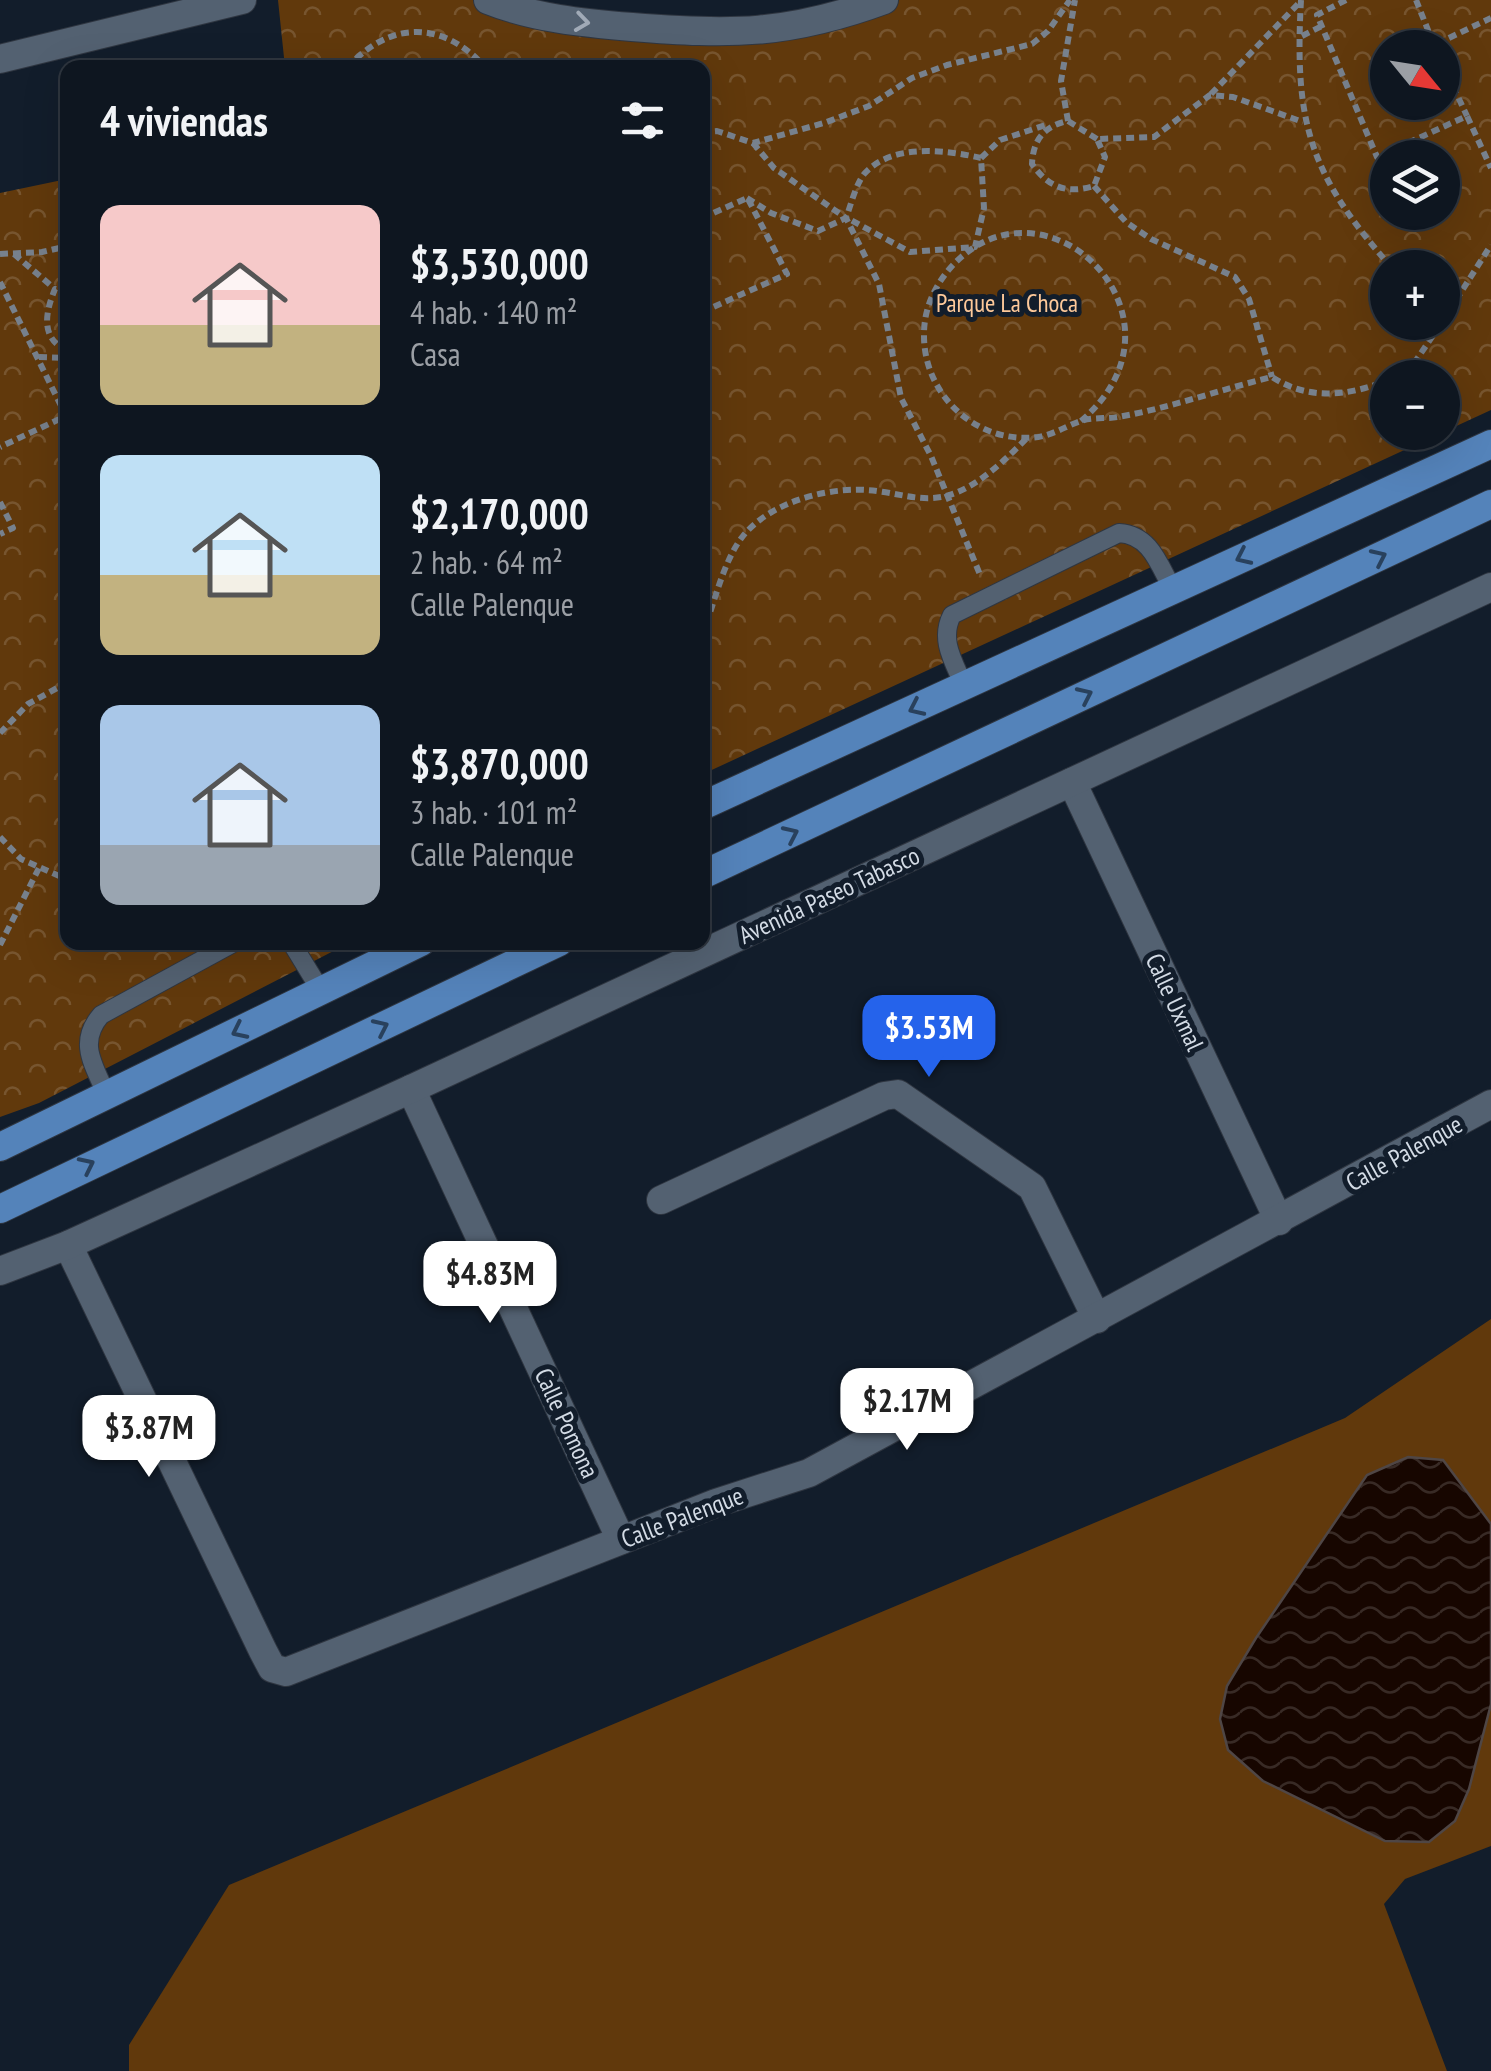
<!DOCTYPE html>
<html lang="es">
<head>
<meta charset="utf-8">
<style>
	:root { --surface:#0e1620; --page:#171f29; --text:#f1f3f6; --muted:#9b9fa5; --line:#2e353e; --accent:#2563eb }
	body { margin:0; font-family:"PT Sans Narrow",sans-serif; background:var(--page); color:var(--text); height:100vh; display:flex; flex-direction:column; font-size:38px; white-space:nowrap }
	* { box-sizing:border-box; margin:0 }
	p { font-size:32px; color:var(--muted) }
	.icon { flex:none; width:55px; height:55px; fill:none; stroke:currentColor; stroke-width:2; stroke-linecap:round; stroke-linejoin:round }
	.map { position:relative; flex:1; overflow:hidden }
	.side { position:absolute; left:60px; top:60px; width:650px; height:890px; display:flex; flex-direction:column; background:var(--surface); border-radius:20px; box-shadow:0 10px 40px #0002,0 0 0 2px var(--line) }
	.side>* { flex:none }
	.needle { width:65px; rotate:120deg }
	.controls { position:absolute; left:1370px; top:30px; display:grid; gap:20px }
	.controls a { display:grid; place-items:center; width:90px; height:90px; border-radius:50%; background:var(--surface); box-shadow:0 10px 40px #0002,0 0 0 2px var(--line); font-size:50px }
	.price { position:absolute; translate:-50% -85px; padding:0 22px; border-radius:20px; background:#fff; color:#222; font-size:32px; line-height:65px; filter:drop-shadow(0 2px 5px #0008) }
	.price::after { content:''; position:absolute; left:50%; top:60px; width:30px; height:22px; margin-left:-15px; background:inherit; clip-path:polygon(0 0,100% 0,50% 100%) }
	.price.current { background:var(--accent); color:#fff }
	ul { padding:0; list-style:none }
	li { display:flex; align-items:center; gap:30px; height:250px; padding:0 40px }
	li span { display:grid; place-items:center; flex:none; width:280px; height:200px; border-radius:20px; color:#555 }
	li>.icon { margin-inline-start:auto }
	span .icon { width:120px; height:120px; fill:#fffc; stroke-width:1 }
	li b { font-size:42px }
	h2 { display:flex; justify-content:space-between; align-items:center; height:120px; padding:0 40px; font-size:42px }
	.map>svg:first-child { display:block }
	.grass { fill:#61390c }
	.park { fill:url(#park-crowns); fill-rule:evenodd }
	.water { fill:url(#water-waves); stroke:#4f4645; stroke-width:2.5 }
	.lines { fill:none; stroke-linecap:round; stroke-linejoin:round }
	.service-casing { stroke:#2f3641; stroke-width:20 }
	.minor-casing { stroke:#2f3641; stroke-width:30 }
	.tertiary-casing { stroke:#2f3641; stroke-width:30 }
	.primary-casing { stroke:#2f3641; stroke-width:30 }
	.path { stroke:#77818d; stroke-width:6; stroke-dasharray:8 5; stroke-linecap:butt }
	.service { stroke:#536171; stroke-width:18 }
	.minor { stroke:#536171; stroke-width:28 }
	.tertiary { stroke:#536171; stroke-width:28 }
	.primary { stroke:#5483ba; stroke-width:28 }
	.oneway { stroke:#a0aab7 }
	.oneway2 { stroke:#29415d }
	.labels { text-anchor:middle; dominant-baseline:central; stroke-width:10; stroke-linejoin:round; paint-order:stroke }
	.park-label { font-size:25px; fill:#fec99a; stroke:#121d2b }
	.street-label { font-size:25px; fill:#d3dbe5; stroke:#121d2b }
</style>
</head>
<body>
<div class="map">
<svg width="1491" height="2071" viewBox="0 0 1491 2071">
	<defs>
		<pattern id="park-crowns" width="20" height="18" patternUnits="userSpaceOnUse" patternTransform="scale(2.5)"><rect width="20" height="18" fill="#61390c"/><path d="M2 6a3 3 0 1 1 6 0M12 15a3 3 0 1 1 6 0" fill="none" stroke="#77552f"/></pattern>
		<pattern id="water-waves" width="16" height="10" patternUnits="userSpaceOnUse" patternTransform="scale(2.5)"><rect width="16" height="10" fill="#170600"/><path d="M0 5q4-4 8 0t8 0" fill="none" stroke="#382a25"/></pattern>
	</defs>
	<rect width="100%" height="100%" fill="#121d2b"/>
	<polygon class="grass" points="1491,1319 1491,1846 1405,1879 1384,1904 1447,2071 129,2071 129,2045 229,1885 1345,1418"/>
	<g class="park">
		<path d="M278 0H489L727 34 884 0H1491V410L703 774 702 68 285 67ZM1388 48H1442V102H1388ZM1388 158H1442V212H1388ZM1388 268H1442V322H1388ZM1388 378H1442V432H1388Z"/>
		<polygon points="67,179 68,942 349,943 39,1103 0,1117 0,193"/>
	</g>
	<polygon class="water" points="1408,1457 1443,1460 1491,1524 1491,1704 1469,1789 1455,1821 1429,1842 1385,1841 1263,1781 1228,1750 1220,1719 1227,1686 1256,1638 1367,1475"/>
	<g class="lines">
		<defs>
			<g id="service">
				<path d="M964 686C954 662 939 640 952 615L1119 533C1151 535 1159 565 1173 590"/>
				<polyline points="291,942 321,991"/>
				<path d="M107 1096C94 1065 77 1043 101 1015L235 942"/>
			</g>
			<g id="minor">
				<polyline points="0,59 242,0"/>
				<polyline points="1072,782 1279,1221"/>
				<polyline points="411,1089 621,1540"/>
				<polyline points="661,1200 884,1096 898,1094 1032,1187 1097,1319"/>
				<polyline points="68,1245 263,1651 272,1668 286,1672 716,1503 809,1473 1491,1104"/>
			</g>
			<g id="tertiary">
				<path d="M488 0C533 18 583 23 632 27 730 35 789 35 884 0"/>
				<polyline points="0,1271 68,1245 411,1089 1491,587"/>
			</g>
			<g id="primary">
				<polyline points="702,806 1491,444"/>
				<polyline points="702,875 1491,504"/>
				<polyline points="0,1147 421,942"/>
				<polyline points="0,1209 559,942"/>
			</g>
		</defs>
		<use href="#service" class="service-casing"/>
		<use href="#minor" class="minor-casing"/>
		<use href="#tertiary" class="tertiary-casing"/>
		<use href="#primary" class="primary-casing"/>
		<g class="path">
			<path d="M1301 0C1294 124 1310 175 1392 268"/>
			<polyline points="1346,0 1317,15 1377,157 1467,116 1491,168"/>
			<polyline points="1416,0 1434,45 1491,18"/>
			<polyline points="1302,36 1322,26"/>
			<polyline points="1442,63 1467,116"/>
			<path d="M347 68C390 20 443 20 486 68"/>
			<polyline points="1211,94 1300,2"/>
			<polyline points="1068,121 1061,81 1075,0"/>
			<polyline points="702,132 717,131 753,143 824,123 869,106 912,78 947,65 1032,44 1048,31 1070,0"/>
			<path d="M1097 139 1068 121C1044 126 1033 140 1032 164 1049 188 1067 194 1094 186L1105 157 1097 139 1154 137 1210 95 1233 97 1303 122"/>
			<polyline points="753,143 774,168 846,218 879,284 901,398 931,456 981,577"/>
			<polyline points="981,158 1000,140 1049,124"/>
			<polyline points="1094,186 1126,222 1151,239 1235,277 1249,299 1272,377"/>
			<path d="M747 198 771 213 818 231 846 218C851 205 856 183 865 173 893 143 946 150 981 158L984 208 975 247 910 252 847 218"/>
			<polyline points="702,218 747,198"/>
			<polyline points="0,254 42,252 68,246"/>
			<polyline points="14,254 55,289"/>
			<polyline points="0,282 66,416 0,447"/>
			<path d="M68 283 55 289C45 313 40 339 68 351"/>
			<polyline points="702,312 787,274 748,199"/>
			<polyline points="1442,322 1491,245"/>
			<polyline points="39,357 68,358"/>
			<polyline points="1392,378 1415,362 1442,322"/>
			<path d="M1081 421C1202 318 1046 165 952 266 935 285 924 308 924 334 923 395 977 445 1038 437 1055 434 1066 426 1081 421 1092 417 1106 419 1118 417 1170 408 1222 389 1272 377 1309 401 1349 396 1388 380"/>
			<polyline points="0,502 13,528 0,534"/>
			<path d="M702 636C714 605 723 561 743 536 772 500 834 485 877 491 901 494 922 502 946 496 977 488 1005 460 1027 438"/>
			<polyline points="0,733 28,704 68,682"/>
			<polyline points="0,837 21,859 68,880"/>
			<polyline points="0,945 39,868"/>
		</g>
		<use href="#service" class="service"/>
		<use href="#minor" class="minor"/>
		<use href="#tertiary" class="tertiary"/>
		<use href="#primary" class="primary"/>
	</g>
	<defs><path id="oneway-chevron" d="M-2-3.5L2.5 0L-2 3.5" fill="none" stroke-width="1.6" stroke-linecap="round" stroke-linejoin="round" transform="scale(2.5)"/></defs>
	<use class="oneway" href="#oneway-chevron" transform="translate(582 22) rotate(8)"/>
	<g class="oneway2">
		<use href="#oneway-chevron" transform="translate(1243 557) rotate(155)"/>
		<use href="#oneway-chevron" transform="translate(1379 557) rotate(-25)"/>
		<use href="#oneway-chevron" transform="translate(1085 695) rotate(-25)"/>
		<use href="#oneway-chevron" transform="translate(916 708) rotate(155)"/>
		<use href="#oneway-chevron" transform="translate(791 834) rotate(-25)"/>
		<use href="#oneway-chevron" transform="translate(381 1027) rotate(-25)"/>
		<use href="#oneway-chevron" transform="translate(239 1031) rotate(154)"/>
		<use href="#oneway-chevron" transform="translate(87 1165) rotate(-26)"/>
	</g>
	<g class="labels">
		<g class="park-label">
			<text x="1007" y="303">Parque La Choca</text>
		</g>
		<g class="street-label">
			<text transform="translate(829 895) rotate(-25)">Avenida Paseo Tabasco</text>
			<text transform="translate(1175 1002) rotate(65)">Calle Uxmal</text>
			<text transform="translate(1404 1153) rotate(-29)">Calle Palenque</text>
			<text transform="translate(567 1423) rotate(65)">Calle Pomona</text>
			<text transform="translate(682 1517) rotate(-21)">Calle Palenque</text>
		</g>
	</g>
</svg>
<div class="controls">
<a><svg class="needle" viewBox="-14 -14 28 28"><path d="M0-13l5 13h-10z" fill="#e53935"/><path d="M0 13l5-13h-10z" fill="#9b9fa5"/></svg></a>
<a><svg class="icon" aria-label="layers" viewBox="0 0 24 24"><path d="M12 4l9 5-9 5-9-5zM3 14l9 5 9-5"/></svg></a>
<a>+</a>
<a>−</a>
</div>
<b class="price current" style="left:929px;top:1080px">$3.53M</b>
<b class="price" style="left:490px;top:1326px">$4.83M</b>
<b class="price" style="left:907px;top:1453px">$2.17M</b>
<b class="price" style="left:149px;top:1480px">$3.87M</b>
<section class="side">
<h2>4 viviendas<svg class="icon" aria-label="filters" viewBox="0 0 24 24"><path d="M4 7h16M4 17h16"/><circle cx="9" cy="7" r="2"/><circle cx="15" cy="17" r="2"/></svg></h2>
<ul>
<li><span style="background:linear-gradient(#f6c9c9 60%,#c2b280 0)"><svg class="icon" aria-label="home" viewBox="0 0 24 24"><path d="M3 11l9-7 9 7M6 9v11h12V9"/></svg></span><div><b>$3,530,000</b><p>4 hab. · 140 m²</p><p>Casa</p></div></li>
<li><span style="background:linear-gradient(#bfe0f5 60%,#c2b280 0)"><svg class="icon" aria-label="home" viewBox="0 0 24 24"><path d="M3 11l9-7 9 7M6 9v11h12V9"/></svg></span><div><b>$2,170,000</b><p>2 hab. · 64 m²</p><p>Calle Palenque</p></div></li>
<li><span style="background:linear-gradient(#a9c7e8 70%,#9aa5b1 0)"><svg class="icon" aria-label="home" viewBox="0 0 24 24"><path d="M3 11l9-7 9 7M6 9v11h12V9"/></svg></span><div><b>$3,870,000</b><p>3 hab. · 101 m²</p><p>Calle Palenque</p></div></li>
</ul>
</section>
</div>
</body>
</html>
